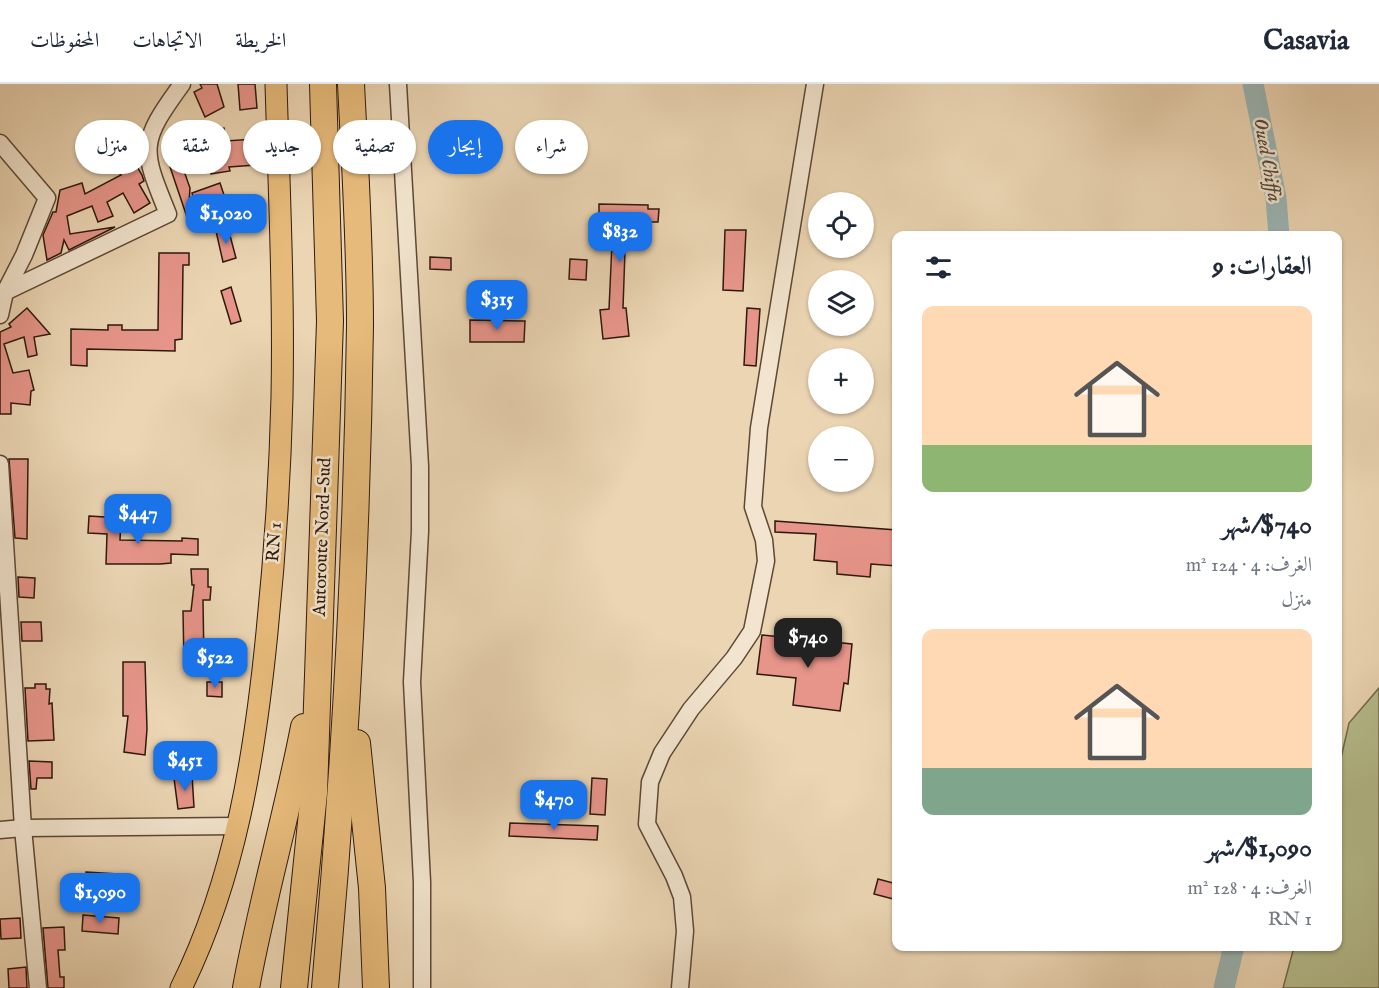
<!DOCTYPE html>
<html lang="ar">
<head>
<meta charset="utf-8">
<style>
	:root { --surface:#fff; --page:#f6f6f7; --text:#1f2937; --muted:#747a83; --line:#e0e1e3; --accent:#1a73e8 }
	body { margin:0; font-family:"IM FELL English",Amiri,serif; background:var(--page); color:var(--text); direction:rtl; height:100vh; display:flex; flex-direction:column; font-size:22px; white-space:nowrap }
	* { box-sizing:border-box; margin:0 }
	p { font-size:20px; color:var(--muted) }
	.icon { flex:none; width:33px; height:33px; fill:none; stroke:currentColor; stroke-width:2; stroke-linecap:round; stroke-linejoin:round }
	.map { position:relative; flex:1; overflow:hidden; direction:ltr }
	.side { position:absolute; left:892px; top:147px; width:450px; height:720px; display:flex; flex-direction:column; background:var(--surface); border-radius:12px; box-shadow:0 2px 4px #0004; direction:rtl }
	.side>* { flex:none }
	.top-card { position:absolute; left:18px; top:36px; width:570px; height:54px; direction:rtl; display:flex; gap:12px }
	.controls { position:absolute; left:808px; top:108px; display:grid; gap:12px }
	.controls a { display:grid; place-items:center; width:66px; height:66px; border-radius:50%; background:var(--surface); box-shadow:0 2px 4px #0004; font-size:30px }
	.price { position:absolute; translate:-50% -51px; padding:0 14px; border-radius:12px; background:var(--accent); color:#fff; font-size:20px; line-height:39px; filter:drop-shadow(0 2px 3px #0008) }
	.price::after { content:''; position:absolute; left:50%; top:36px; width:18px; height:14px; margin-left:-9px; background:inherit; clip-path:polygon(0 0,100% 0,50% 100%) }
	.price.selected { background:#222; color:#fff }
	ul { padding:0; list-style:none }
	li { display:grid; align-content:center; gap:12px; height:318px; padding:0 30px }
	li span { display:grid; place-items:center; height:186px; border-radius:12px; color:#555 }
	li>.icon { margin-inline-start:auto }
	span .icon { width:108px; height:108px; fill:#fffc; stroke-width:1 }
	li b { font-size:26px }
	h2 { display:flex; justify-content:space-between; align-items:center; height:72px; padding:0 30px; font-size:26px }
	.chip { padding:0 21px; border-radius:27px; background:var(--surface); box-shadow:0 2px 4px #0004; font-size:21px; line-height:54px }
	.chip.selected { background:var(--accent); color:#fff }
	header { display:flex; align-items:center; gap:36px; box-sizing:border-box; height:84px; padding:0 30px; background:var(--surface); border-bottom:2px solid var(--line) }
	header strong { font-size:28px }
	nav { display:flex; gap:33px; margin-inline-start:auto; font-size:21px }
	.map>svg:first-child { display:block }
	.green { fill:#b6bd8d; stroke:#726b4d; stroke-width:1.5 }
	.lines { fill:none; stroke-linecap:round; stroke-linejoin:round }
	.river { stroke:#9bb6b5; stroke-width:21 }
	.building { fill:#e7958a; stroke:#2e190d; stroke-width:1.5 }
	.minor-casing { stroke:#5d4836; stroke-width:19 }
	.major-casing { stroke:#2e190d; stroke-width:23 }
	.highway-casing { stroke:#2e190d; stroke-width:28 }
	.minor { stroke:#f2e4ce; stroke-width:16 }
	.major { stroke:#e6ba7a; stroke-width:21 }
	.highway { stroke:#e6ba7a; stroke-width:26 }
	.labels { text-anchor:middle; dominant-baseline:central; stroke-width:5; stroke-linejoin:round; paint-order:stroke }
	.street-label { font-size:18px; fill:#2e190d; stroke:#f2e4ce }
	.water-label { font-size:20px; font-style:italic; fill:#4f483f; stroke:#f2e4ce }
</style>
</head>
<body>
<header>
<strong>Casavia</strong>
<nav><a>الخريطة</a><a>الاتجاهات</a><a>المحفوظات</a></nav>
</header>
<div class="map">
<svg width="1379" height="904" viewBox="0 0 1379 904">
	<rect width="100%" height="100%" fill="#ebd5b3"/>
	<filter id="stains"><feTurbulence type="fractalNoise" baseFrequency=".00333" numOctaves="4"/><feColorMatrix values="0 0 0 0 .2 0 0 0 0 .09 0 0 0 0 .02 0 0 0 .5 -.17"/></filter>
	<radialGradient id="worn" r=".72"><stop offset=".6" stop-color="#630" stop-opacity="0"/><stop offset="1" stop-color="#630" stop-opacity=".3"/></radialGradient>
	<polygon class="green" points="1379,604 1379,904 1283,904 1294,863 1338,862 1338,687 1349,639"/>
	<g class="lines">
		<g class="river">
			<polyline points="1253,0 1276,114 1279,152"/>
			<polyline points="1224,904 1234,862"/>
		</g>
	</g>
	<g class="building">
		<polygon points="200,0 217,0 224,23 205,33 194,8 202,4"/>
		<polygon points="238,0 255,0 257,24 240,26"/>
		<polygon points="224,44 226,57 254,55 256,81 229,83 230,87 211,90 205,47"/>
		<polygon points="127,56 135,62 129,69 142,91 144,97 139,100 150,119 134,129 123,109 107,118 113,132 98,138 92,122 67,132 70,150 115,143 69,166 64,156 61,169 47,176 43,151 53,128 56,128 60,106 82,99 85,110 121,91 118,87 126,80 115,68"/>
		<polygon points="207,67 184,87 190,104 188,136 169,80"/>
		<polygon points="220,99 224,111 195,121 192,109"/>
		<polygon points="599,120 648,121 648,125 659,125 658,138 626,138 623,224 626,224 629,252 603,255 600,226 609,225 613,137 599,137"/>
		<polygon points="228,144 236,174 223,178 216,147"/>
		<polygon points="725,146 746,146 743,207 723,206"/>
		<polygon points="159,169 189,169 189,181 183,181 182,255 175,256 175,267 87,265 87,282 71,281 71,245 108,246 108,241 122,241 122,246 158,246"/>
		<polygon points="430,173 451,174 451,186 430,185"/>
		<polygon points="570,175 587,176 586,196 569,195"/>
		<polygon points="231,203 241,237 231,240 221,207"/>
		<polygon points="27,224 50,250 34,253 37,271 28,273 24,253 4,260 13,289 29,286 34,306 31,307 30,321 11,319 11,330 0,330 0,248 11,243 9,240"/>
		<polygon points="747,224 760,225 756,282 744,281"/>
		<polygon points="470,236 525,237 524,258 470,258"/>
		<polygon points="9,375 28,375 27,455 15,454"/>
		<polygon points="89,432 121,434 120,456 182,457 182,454 198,455 198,471 171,470 171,479 160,480 106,480 107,450 88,449"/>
		<polygon points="775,437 897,446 897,482 871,480 870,493 837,490 837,478 814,476 816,450 775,448"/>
		<polygon points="191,485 208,485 208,503 211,503 210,516 203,516 204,580 184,581 183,527 191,527 194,501 192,501"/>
		<polygon points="18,493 35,494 34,514 19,513"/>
		<polygon points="21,538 41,538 42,557 22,557"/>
		<polygon points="762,551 852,560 848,600 844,599 840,627 793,621 796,594 757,590"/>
		<polygon points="123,578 145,578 147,645 145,671 124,668 128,632 123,632"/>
		<polygon points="207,598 222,598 222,613 207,612"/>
		<polygon points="35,600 46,600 46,605 50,605 49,620 52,619 54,656 28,657 25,604 35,604"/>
		<polygon points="29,677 52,678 52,694 37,694 36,705 31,705"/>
		<polygon points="192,691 194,723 178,725 174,694"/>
		<polygon points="592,694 607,695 605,731 590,730"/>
		<polygon points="510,739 598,742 597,756 509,752"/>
		<polygon points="86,788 118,790 117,808 85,806"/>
		<polygon points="878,795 897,800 897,816 874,810"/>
		<polygon points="83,831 119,834 118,850 82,847"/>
		<polygon points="20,834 21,854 1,855 0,835"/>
		<polygon points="64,843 65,866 58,866 60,893 64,893 64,904 48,904 43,844"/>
		<polygon points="26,883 27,904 9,904 8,885"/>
	</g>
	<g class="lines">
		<defs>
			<g id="minor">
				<polyline points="398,0 420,382 420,447 412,598 422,798 422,904"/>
				<polyline points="0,59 47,114 24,171 5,208 0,231"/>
				<path d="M5 208 168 130C141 64 139 59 182 0"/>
				<polyline points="0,380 23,744 38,904"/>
				<polyline points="0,746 23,744 237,742"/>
				<polyline points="680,904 685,847 682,813 674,792 647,740 650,698 662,669 691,625 734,574 752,547 766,477 764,456 753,423 759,344 815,0"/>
			</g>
			<path id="major" d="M181 904C236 793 255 670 267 548 275 470 280 392 282 313 284 209 279 104 276 0"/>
			<g id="highway">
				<polyline points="357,659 372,804 376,904"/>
				<path d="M246 904C262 816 287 731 304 643"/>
				<polyline points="294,904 314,709 324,415 330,237 323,0"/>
				<path d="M325 904C345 684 357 462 360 241 360 161 355 80 351 0"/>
			</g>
		</defs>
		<use href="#minor" class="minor-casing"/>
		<use href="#major" class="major-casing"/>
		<use href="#highway" class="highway-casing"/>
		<use href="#minor" class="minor"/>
		<use href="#major" class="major"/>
		<use href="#highway" class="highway"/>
	</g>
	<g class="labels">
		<g class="street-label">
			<text transform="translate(323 453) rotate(-88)">Autoroute Nord-Sud</text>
			<text transform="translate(275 458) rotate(-86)">RN 1</text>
		</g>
		<g class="water-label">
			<text transform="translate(1267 76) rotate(80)">Oued Chiffa</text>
		</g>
	</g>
	<rect width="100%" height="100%" filter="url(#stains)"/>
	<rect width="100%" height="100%" fill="url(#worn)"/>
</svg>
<div class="controls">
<a><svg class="icon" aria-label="locate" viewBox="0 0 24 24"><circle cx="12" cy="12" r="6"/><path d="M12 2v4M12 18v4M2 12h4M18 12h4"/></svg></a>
<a><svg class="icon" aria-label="layers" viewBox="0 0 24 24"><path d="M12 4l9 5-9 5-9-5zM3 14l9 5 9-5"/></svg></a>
<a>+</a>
<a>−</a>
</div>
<b class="price" style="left:226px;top:161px">$1,020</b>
<b class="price" style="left:620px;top:179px">$832</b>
<b class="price" style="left:497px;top:247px">$315</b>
<b class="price" style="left:138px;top:461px">$447</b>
<b class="price selected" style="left:808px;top:585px">$740</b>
<b class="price" style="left:215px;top:605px">$522</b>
<b class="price" style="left:185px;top:708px">$451</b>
<b class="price" style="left:554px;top:747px">$470</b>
<b class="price" style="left:100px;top:840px">$1,090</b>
<div class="top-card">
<a class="chip">شراء</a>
<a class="chip selected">إيجار</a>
<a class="chip">تصفية</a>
<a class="chip">جديد</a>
<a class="chip">شقة</a>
<a class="chip">منزل</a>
</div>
<section class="side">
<h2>العقارات: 9<svg class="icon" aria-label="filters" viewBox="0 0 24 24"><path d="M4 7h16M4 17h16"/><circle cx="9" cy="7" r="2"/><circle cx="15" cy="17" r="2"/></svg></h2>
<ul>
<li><span style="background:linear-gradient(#ffd9b3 75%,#8fb573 0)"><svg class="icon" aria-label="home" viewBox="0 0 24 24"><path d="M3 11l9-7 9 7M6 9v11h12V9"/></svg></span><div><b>$740/شهر</b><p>الغرف: 4 · 124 m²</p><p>منزل</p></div></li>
<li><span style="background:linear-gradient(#ffd9b3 75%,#7fa58c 0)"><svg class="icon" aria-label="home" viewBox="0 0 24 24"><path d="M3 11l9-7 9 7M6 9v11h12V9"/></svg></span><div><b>$1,090/شهر</b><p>الغرف: 4 · 128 m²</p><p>RN 1</p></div></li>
</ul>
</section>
</div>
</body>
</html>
